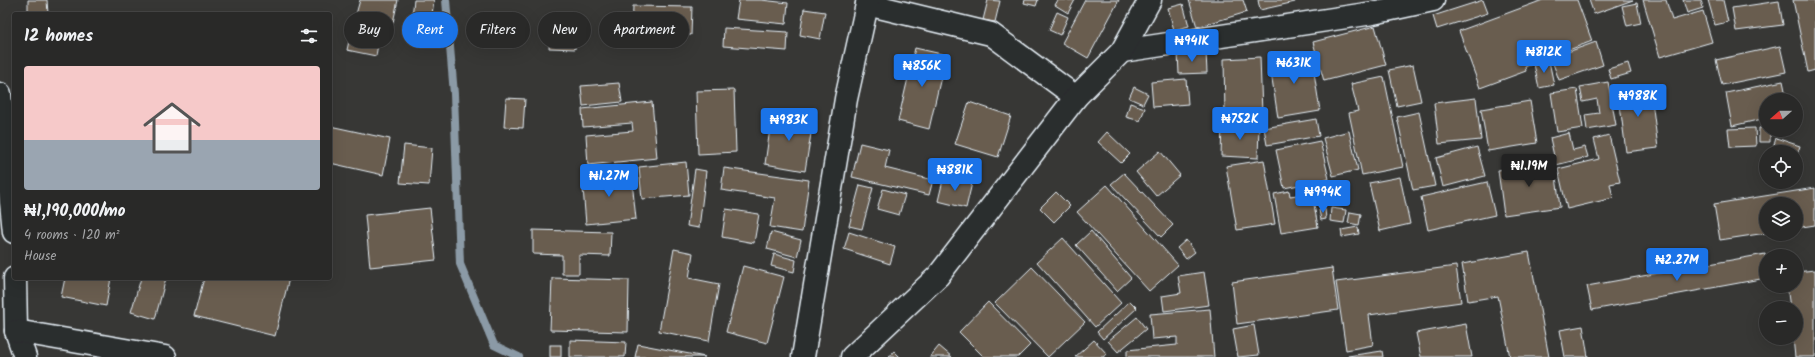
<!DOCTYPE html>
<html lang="en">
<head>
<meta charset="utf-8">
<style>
	:root { --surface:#292928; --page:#353534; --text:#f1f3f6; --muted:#a5a6a8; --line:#454545; --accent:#1a73e8 }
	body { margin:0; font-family:Kalam,sans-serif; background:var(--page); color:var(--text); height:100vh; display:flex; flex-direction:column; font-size:15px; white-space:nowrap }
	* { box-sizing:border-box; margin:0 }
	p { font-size:13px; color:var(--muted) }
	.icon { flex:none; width:22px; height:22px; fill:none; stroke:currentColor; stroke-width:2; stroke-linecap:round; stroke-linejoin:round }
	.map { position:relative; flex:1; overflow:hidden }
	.details { position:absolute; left:12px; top:12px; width:320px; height:268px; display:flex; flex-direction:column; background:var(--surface); border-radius:4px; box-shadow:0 4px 16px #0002,0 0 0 1px var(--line) }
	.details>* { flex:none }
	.hud { position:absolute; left:344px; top:12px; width:380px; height:36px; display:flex; gap:8px }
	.needle { width:26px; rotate:249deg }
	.tools { position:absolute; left:1759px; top:93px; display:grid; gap:8px }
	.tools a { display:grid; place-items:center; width:44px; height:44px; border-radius:50%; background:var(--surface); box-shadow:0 4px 16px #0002,0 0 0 1px var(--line); font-size:20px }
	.price { position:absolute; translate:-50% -34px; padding:0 9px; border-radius:4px; background:var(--accent); color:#fff; font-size:13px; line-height:26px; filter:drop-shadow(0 1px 2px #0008) }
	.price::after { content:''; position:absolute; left:50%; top:24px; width:12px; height:9px; margin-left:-6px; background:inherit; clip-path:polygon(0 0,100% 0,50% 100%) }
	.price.on { background:#222; color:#fff }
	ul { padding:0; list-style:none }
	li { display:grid; align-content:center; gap:8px; height:212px; padding:0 12px }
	li span { display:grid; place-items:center; height:124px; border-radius:4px; color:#555 }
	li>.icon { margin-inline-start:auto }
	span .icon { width:72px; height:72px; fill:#fffc; stroke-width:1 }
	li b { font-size:17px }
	h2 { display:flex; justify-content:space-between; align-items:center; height:48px; padding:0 12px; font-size:17px }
	.pill { padding:0 14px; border-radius:18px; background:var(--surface); box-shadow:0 4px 16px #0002,0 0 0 1px var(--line); font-size:14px; line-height:36px }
	.pill.on { background:var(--accent); color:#fff }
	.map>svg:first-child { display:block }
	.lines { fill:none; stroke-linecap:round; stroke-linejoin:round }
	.stream { stroke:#8b9aa6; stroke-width:8 }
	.building { fill:#695d50; stroke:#e8f1f8 }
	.street-casing { stroke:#e8f1f8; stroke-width:25 }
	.street { stroke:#2a2d2e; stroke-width:22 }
</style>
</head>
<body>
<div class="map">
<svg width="1815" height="357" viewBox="0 0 1815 357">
	<rect width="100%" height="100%" fill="#373735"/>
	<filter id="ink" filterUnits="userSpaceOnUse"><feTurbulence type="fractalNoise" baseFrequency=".025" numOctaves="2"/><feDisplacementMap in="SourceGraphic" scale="8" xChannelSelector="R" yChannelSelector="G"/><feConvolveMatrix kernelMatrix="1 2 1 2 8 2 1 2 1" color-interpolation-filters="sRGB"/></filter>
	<g filter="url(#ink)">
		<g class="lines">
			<polyline class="stream" points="446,0 454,94 460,264 494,345 519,357"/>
		</g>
		<g class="building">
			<polygon points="28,0 47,0 48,14 28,14"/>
			<polygon points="360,0 398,0 392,27 355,18"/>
			<polygon points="414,0 434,0 428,43 409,40"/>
			<polygon points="739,0 761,0 788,3 786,24 736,19"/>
			<polygon points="988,0 1000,1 995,22 983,20"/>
			<polygon points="1025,0 1038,0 1036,6 1024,3"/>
			<polygon points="1058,0 1075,0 1068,13 1055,5"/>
			<polygon points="1085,0 1119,0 1088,58 1062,43"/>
			<polygon points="1189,0 1243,0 1247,12 1197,27"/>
			<polygon points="1258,0 1295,0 1295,2 1260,10"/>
			<polygon points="1483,0 1488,13 1437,29 1433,16"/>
			<polygon points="1543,0 1577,0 1592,41 1525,67 1526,71 1480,88 1459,31"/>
			<polygon points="1589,0 1633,0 1594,14"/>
			<polygon points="1643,0 1666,0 1672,20 1703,11 1712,42 1660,57"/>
			<polygon points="1683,0 1701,0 1703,8 1687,13"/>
			<polygon points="1708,0 1723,0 1728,22 1715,25"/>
			<polygon points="1793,0 1815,0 1815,70 1808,72"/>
			<polygon points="1779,1 1783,25 1736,31 1732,8"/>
			<polygon points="1637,3 1641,23 1627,26 1622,6"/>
			<polygon points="1183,4 1189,26 1174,30 1168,8"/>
			<polygon points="633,6 692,7 691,35 632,34"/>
			<polygon points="804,9 825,12 820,39 800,35"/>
			<polygon points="1057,12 1068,17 1060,35 1049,30"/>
			<polygon points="1375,26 1386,65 1324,81 1313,42"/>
			<polygon points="724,28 788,32 787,51 723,46"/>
			<polygon points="550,31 576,32 575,49 549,48"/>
			<polygon points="351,32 379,38 376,56 347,50"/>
			<polygon points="1596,42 1603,65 1559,80 1551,58"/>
			<polygon points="1780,46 1786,72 1722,85 1716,60"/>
			<polygon points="915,48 946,55 929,129 898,121"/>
			<polygon points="1206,52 1207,73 1179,74 1178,53"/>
			<polygon points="1311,53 1320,111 1278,118 1269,59"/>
			<polygon points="1260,57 1262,114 1225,115 1224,59"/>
			<polygon points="1549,61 1554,85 1539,88 1534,64"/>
			<polygon points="1628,63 1631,73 1611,79 1608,69"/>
			<polygon points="1413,65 1421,101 1397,106 1389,70"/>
			<polygon points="1384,77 1403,167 1362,175 1349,113 1358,111 1351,84"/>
			<polygon points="1186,79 1188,104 1153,107 1151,82"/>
			<polygon points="1783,81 1787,100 1766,100 1766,118 1732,126 1726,93"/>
			<polygon points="1608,82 1616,125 1587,130 1585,115 1599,113 1597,99 1583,102 1580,87"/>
			<polygon points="619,83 622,102 583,106 581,86"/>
			<polygon points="1650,85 1658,148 1626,152 1618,89"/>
			<polygon points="1134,87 1148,94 1143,104 1129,98"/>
			<polygon points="1577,89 1583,128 1557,132 1551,93"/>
			<polygon points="734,90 736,152 698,154 696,91"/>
			<polygon points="506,98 525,99 523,128 504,127"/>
			<polygon points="1476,98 1481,140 1439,144 1434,103"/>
			<polygon points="1530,101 1537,143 1488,151 1481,109"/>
			<polygon points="652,102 657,158 588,165 586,135 633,131 632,123 583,127 582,109"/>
			<polygon points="969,102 1011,116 998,157 955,144"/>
			<polygon points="1130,103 1145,108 1140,121 1126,117"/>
			<polygon points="1419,112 1435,186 1413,190 1397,117"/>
			<polygon points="772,114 813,121 805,171 765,164"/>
			<polygon points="1316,119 1319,136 1267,145 1264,128"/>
			<polygon points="1222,124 1259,126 1258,158 1221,156"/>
			<polygon points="330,126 390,139 383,175 330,163"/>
			<polygon points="1755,128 1756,146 1730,147 1728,129"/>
			<polygon points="1759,128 1766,128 1766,130 1770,130 1770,142 1759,142"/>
			<polygon points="1349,131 1358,170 1333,176 1323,138"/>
			<polygon points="1107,132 1130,154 1121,163 1098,142"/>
			<polygon points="1569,133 1573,150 1585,147 1588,157 1556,165 1550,138"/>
			<polygon points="1609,135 1620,182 1610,184 1613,198 1567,209 1558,169 1599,159 1594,139"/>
			<polygon points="1776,138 1800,146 1796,158 1796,152 1772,152"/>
			<polygon points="1320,141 1329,179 1284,188 1276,150"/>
			<polygon points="860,143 889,150 885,168 933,180 929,195 852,177"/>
			<polygon points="404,145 432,148 429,185 400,183"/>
			<polygon points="1477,147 1485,176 1443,187 1436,158"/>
			<polygon points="1160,151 1180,175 1156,196 1136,172"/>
			<polygon points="1264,160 1275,224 1237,230 1226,166"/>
			<polygon points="686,162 689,195 642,199 639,167"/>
			<polygon points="1554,162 1560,207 1504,215 1498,170"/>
			<polygon points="724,168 809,180 802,232 770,227 775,198 721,190"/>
			<polygon points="695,169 706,171 699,228 687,226"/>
			<polygon points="631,172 636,219 586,224 582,176"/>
			<polygon points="1124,173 1173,225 1161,237 1111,184"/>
			<polygon points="944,176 972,183 966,208 938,201"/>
			<polygon points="1400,177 1410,224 1380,231 1369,183"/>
			<polygon points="1329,182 1332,199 1318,201 1315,184"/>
			<polygon points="1487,182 1495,215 1428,230 1421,197"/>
			<polygon points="860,185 873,188 862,229 849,226"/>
			<polygon points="1107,185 1178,265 1149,291 1077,212"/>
			<polygon points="1815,188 1815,225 1796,228 1796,204 1766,204 1766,233 1720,240 1714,204"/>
			<polygon points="883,189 905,195 899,215 877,209"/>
			<polygon points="1289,191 1290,196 1304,194 1305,200 1313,199 1318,227 1281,233 1274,194"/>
			<polygon points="1056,192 1070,206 1054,222 1040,208"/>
			<polygon points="430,208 436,260 370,267 365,215"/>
			<polygon points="1331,208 1346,210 1344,223 1330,221"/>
			<polygon points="726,209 759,214 754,243 722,237"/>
			<polygon points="1325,209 1326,219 1321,220 1319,210"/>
			<polygon points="1350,212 1361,214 1359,225 1348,223"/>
			<polygon points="1358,227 1359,234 1342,237 1341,230"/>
			<polygon points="533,230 611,232 610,256 579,255 579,274 562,274 562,255 533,254"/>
			<polygon points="1091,231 1131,278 1117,291 1076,245"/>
			<polygon points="771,232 801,240 797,257 767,249"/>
			<polygon points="849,232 895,247 890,264 844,249"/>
			<polygon points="1063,238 1121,303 1095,327 1037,262"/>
			<polygon points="1186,240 1195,252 1186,259 1177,248"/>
			<polygon points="674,249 693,253 689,278 719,284 709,341 659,331"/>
			<polygon points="1529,252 1549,357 1510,357 1498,296 1468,301 1462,264"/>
			<polygon points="774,254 796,260 794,272 771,266"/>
			<polygon points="1765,254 1766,278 1592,310 1587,286"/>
			<polygon points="743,266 784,277 767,343 726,332"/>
			<polygon points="1456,266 1461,302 1369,315 1373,345 1346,350 1336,282"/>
			<polygon points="1032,267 1085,322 1048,357 995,303"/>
			<polygon points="1332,268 1338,310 1237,324 1232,282"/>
			<polygon points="1815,270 1815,357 1795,357 1793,338 1796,338 1796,308 1790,308 1787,286 1796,286 1796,272"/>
			<polygon points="1204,272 1209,305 1164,311 1162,296 1181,293 1178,276"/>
			<polygon points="65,278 111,278 106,306 61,297"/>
			<polygon points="141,278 166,278 155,319 131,312"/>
			<polygon points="204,278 289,278 275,336 194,316"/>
			<polygon points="552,278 629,280 628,332 550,330"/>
			<polygon points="1130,301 1137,308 1103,339 1097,332"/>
			<polygon points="988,302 1030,345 1018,357 984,357 959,332"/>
			<polygon points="1210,309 1214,357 1127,357 1127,350 1177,345 1177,337 1152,339 1150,314"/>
			<polygon points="1137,317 1146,329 1118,352 1108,341"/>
			<polygon points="1466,324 1472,357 1421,357 1416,333"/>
			<polygon points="1254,325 1259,355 1238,357 1233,329"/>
			<polygon points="1583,326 1588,357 1565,357 1560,330"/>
			<polygon points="570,340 626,342 625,357 570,357"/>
			<polygon points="1094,340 1107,354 1103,357 1075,357"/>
			<polygon points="638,344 705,357 635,357"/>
			<rect x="550" y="345" width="11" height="12"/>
			<polygon points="939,346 952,357 930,357"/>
			<polygon points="894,351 900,357 889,357"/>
			<polygon points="1382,351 1383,357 1348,357 1348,356"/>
		</g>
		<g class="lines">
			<defs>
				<g id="street">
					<polyline points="867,4 991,34 1076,97"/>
					<polyline points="1122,51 1373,13 1433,0"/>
					<polyline points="0,94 14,232"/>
					<polyline points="15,278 16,331 25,357"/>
					<polyline points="16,331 165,357"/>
					<polyline points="803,357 846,99 868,0"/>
					<polyline points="852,357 938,276 1076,97 1122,51 1150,0"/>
				</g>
			</defs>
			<use href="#street" class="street-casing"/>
			<use href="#street" class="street"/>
		</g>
	</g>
</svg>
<div class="tools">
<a><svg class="needle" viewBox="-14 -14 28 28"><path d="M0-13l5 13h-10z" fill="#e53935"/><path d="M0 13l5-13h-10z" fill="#a5a6a8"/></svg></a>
<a><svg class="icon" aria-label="locate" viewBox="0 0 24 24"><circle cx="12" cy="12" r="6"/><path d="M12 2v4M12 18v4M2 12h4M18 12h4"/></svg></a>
<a><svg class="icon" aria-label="layers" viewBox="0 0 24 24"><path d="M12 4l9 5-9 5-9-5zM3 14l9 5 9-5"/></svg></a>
<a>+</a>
<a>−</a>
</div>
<b class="price" style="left:1192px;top:63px">₦941K</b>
<b class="price" style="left:1544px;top:74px">₦812K</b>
<b class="price" style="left:1294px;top:85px">₦631K</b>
<b class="price" style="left:922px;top:88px">₦856K</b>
<b class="price" style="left:1638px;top:118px">₦988K</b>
<b class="price" style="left:1240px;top:141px">₦752K</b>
<b class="price" style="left:789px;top:142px">₦983K</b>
<b class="price on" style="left:1529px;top:188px">₦1.19M</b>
<b class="price" style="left:955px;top:192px">₦881K</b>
<b class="price" style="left:609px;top:198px">₦1.27M</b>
<b class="price" style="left:1323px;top:214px">₦994K</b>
<b class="price" style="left:1677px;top:282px">₦2.27M</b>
<div class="hud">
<a class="pill">Buy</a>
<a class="pill on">Rent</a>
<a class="pill">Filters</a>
<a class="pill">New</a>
<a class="pill">Apartment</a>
</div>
<section class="details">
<h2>12 homes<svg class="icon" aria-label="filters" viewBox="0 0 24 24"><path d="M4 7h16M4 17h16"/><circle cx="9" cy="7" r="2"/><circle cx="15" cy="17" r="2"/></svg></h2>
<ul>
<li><span style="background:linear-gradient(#f6c9c9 60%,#9aa5b1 0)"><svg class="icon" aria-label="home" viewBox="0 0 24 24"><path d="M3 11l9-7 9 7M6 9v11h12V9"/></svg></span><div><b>₦1,190,000/mo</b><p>4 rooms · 120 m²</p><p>House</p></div></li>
</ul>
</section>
</div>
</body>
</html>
